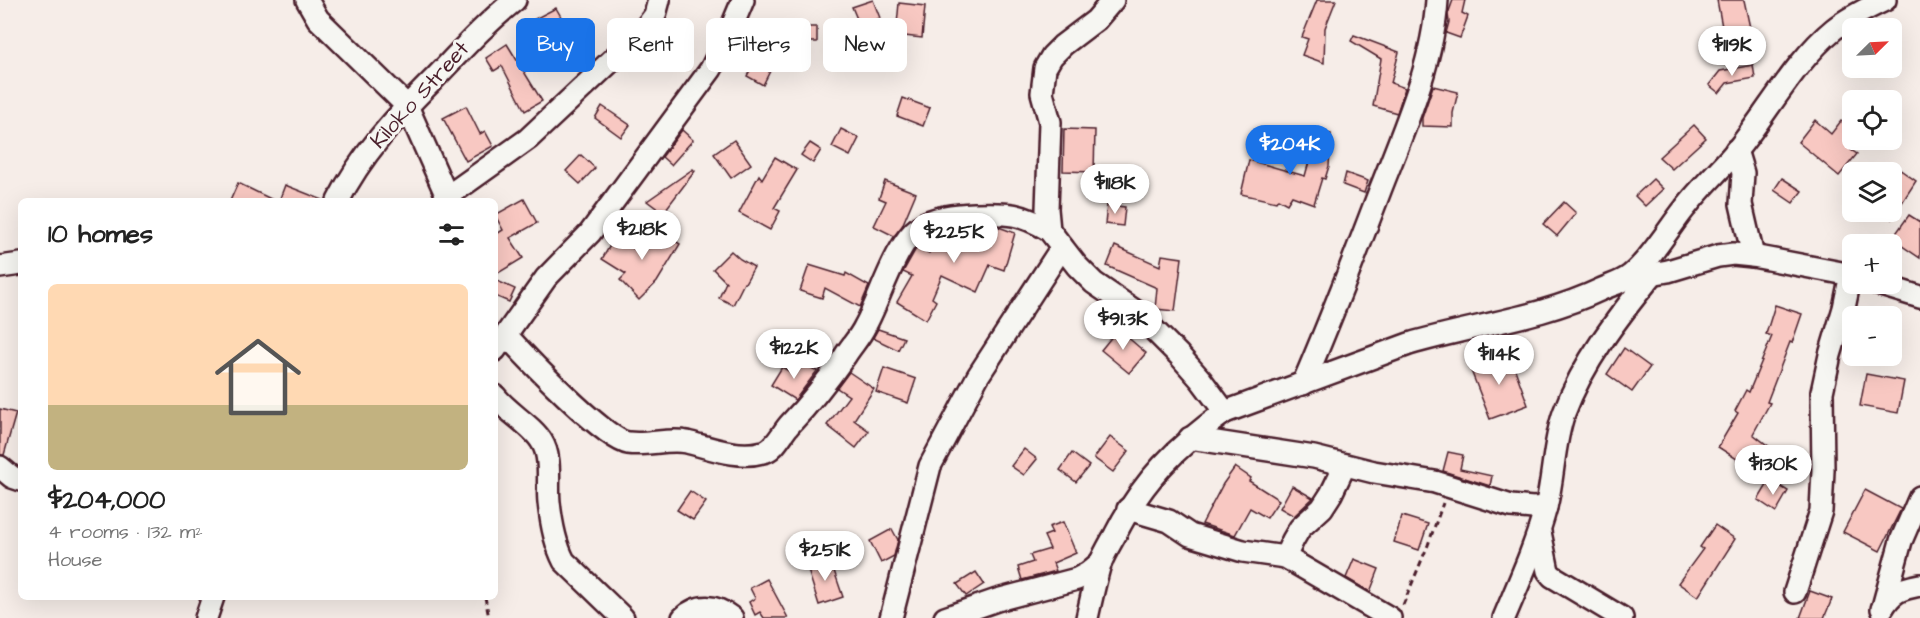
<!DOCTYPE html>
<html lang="en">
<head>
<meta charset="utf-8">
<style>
	:root { --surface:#fff; --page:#f2f2f2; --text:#222; --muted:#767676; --accent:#1a73e8 }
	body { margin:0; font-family:"Architects Daughter",sans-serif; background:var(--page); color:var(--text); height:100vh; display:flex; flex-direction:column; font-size:22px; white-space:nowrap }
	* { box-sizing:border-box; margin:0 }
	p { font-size:20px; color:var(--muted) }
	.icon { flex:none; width:33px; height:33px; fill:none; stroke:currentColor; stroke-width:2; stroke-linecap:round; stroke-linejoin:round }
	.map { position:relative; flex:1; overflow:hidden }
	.side { position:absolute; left:18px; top:198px; width:480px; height:402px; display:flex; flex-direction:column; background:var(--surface); border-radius:9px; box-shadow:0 6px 24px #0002 }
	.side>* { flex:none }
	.banner { position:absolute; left:516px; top:18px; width:570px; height:54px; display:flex; gap:12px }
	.needle { width:39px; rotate:66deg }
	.fabs { position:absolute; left:1842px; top:18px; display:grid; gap:12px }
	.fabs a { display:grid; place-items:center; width:60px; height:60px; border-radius:9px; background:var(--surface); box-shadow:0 6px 24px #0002; font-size:30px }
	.price { position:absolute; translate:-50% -51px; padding:0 14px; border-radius:21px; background:#fff; color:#222; font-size:20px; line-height:39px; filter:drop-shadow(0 2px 3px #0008) }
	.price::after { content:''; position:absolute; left:50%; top:36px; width:18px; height:14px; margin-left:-9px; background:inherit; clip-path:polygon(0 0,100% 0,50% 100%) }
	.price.current { background:var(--accent); color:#fff }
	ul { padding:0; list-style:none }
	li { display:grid; align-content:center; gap:12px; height:318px; padding:0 30px }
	li span { display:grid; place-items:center; height:186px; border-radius:9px; color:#555 }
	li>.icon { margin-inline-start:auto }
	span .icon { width:108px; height:108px; fill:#fffc; stroke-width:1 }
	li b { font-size:26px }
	h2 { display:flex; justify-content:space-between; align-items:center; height:72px; padding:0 30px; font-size:26px }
	.pill { padding:0 21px; border-radius:9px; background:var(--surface); box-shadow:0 6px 24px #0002; font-size:21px; line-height:54px }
	.pill.current { background:var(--accent); color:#fff }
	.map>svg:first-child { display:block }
	.building { fill:#f8c8c2; stroke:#4a1f2b; stroke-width:1.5 }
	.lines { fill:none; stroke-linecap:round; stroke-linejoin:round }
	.minor-casing { stroke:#4a1f2b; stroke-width:26 }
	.path { stroke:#4a1f2b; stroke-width:3; stroke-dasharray:6 4.5; stroke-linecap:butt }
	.minor { stroke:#f6f6f2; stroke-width:21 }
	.labels { text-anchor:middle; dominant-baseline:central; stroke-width:6; stroke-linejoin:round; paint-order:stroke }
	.street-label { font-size:22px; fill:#4a1f2b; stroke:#f6f6f2 }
</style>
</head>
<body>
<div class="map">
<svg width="1920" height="618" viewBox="0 0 1920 618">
	<rect width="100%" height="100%" fill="#f6ede8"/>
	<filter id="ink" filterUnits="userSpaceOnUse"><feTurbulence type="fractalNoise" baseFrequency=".0167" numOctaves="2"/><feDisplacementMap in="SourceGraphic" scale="12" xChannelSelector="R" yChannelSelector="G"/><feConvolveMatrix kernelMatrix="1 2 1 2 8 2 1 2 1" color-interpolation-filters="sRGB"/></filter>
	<g filter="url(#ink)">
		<g class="building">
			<polygon points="873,0 880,18 860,26 852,7"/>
			<polygon points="1317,0 1336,0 1325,28 1324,63 1302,55 1308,39 1302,37"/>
			<polygon points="1453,0 1465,0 1462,13 1468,16 1460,38 1446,33 1449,22 1448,14"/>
			<polygon points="1717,0 1744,0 1752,37 1725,43"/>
			<polygon points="899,3 925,6 922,38 896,35"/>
			<polygon points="556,8 568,29 536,45 525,24"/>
			<rect x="803" y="27" width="14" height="15"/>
			<polygon points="1354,35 1399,52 1391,83 1405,88 1397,113 1373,106 1381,59 1351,41"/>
			<polygon points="507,44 542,101 525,111 502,66 494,71 486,58"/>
			<polygon points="754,63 770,71 763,85 747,76"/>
			<polygon points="1753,65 1755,78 1727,83 1719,93 1709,85 1720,71"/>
			<polygon points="1433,86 1458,92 1453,113 1453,127 1422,126 1422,118"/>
			<polygon points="903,98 930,108 923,126 897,116"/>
			<polygon points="466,106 480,134 485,131 493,146 466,161 443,118"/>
			<polygon points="602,106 630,125 621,137 595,118"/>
			<polygon points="1815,120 1831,134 1841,121 1852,130 1852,140 1859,140 1851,150 1857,154 1839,176 1798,142"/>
			<polygon points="1694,125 1706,138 1672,169 1659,157"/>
			<polygon points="841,129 859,138 850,156 832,147"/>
			<polygon points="1064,129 1095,130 1094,172 1063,171"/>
			<polygon points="682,130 693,140 671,165 662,157"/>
			<polygon points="1311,132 1331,134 1329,166 1325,179 1322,178 1314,204 1292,196 1287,204 1278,199 1276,202 1241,194 1249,160 1305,176 1313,147 1309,146"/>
			<polygon points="734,140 751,164 731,178 714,154"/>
			<polygon points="810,143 821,150 813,163 801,155"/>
			<polygon points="581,155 595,168 580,184 566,171"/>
			<polygon points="775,157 797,170 774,208 780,211 770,230 739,213 759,175 762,179"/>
			<polygon points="1892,164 1916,181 1892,218"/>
			<polygon points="693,169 695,171 663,213 647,201"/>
			<polygon points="1346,173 1368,181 1364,193 1343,185"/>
			<polygon points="1782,178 1802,191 1793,203 1774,190"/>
			<polygon points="1653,179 1663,189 1645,206 1635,196"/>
			<polygon points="885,181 916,193 902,226 894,236 874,226 886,201 879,198"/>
			<polygon points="238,183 275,201 230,201"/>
			<polygon points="285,185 323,200 323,201 279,201"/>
			<polygon points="524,199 537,223 510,238 523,258 495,275 495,235 503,230 495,215"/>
			<polygon points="1564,202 1576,213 1557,236 1543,224"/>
			<polygon points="1107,205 1125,207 1123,226 1105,224"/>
			<polygon points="1909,215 1920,222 1920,258 1892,239"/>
			<polygon points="987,226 996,226 1015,233 1004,270 990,265 978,292 942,275 932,298 936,301 926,320 897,302 912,276 903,272 917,247 929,253 939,232 942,231 970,227 986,230"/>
			<polygon points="654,227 680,244 657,282 639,300 620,280 626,274 602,259 615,237 638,251"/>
			<polygon points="1115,246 1160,266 1162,255 1182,258 1175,311 1155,309 1157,288 1107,266"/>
			<polygon points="731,251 740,259 754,267 745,283 744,283 733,305 719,298 726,282 713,269"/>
			<polygon points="809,265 845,276 846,273 869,286 860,307 825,288 822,298 800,291"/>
			<polygon points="495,280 515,289 509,302 495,296"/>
			<polygon points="1775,305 1802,314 1792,343 1790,342 1767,402 1770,403 1753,434 1780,455 1765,477 1718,447 1738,413 1735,411 1746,390 1749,392 1772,336 1766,334"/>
			<polygon points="878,329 904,338 898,350 873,338"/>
			<polygon points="1118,329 1146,353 1129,373 1101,350"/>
			<polygon points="1624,348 1650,367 1632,392 1607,374"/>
			<polygon points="1509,353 1528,405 1490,419 1470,368"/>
			<polygon points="801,362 817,371 795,400 771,385 782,367 794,374"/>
			<polygon points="884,368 916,379 908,403 876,392"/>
			<polygon points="849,372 874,389 854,420 869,431 856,448 827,425 849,396 837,388"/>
			<polygon points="1866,374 1904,381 1898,413 1860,406"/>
			<polygon points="0,409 16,413 4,455 0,455"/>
			<polygon points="1110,437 1129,451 1113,472 1094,458"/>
			<polygon points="1024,449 1037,459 1024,475 1011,466"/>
			<polygon points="1448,452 1463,455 1460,469 1492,476 1490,486 1443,471"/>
			<polygon points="1072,453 1089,466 1076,482 1060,470"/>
			<polygon points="1235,467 1251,478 1249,481 1279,500 1267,518 1250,508 1235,535 1202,524 1223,484"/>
			<polygon points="1770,480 1788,491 1776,512 1758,500"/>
			<polygon points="1292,486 1313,498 1294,516 1280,508"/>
			<polygon points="1865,490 1901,509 1880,551 1843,532"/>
			<polygon points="690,491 706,502 693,520 677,510"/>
			<polygon points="1402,516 1428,524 1419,550 1394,542"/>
			<polygon points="1063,522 1076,553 1053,563 1056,571 1022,580 1018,567 1033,562 1030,555 1050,549 1044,536 1052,533 1049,527"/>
			<polygon points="1715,525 1735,539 1698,597 1678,583 1703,549 1700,547"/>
			<polygon points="892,529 898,540 894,556 881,563 870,541"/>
			<polygon points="830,559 843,597 819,605 807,567"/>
			<polygon points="1354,559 1379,569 1370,592 1346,578"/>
			<polygon points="976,572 984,584 966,596 957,584"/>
			<polygon points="767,579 788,618 764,618 760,612 755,615 749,602 755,598 750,588"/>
			<polygon points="1810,591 1832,599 1824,618 1800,618"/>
		</g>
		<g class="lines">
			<defs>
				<g id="minor">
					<polyline points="307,0 318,19 407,106 449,201"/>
					<polyline points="1113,0 1096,20 1063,45 1052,56 1045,68 1042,93 1050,122 1047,209 1049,230 1077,266 1094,283 1135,311 1179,355 1201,380 1225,412"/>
					<polyline points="1736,150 1743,173 1741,204 1753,256"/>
					<polyline points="448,196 528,139 643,31 655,15 659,0"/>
					<path d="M338 201C361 155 396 117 432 81 460 52 484 25 515 0"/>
					<polyline points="0,267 21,264"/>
					<polyline points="1639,276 1668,271 1718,256 1733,254 1753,256 1852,275"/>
					<polyline points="1878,284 1920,297"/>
					<path d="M507 336C526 357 605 440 628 443 648 446 667 438 687 442 711 448 738 459 763 452 775 450 782 432 791 423 811 402 828 380 845 356 851 346 860 337 865 326 880 300 895 244 919 227 935 216 958 215 976 214 1009 213 1020 213 1049 230"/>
					<polyline points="495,350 546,278 590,233 711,69 730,31 743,0"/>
					<path d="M1303 384C1331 319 1356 254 1381 188 1404 129 1433 64 1437 0"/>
					<path d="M495 396C508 413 533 426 542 442 552 458 547 483 549 502 551 521 555 544 564 561L623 618"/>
					<polyline points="1190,438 1314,457 1374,472 1435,482 1511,506 1533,508 1546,507"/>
					<polyline points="0,467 12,477 21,480"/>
					<polyline points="1128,509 1169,521 1190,535 1243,551 1285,557 1390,618"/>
					<polyline points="1540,532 1548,571 1552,576 1622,618"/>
					<polyline points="1285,557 1293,540 1300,528 1322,508 1331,494 1345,465"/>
					<polyline points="1795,592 1821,511 1823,470 1822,392 1830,355 1844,308 1851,274"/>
					<polyline points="1883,607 1901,541 1920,497"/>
					<path d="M1882 609C1893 591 1900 589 1920 585"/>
					<polyline points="206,618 213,597"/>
					<path d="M683 618C698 603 716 605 732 618"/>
					<polyline points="891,618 930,466 978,376 1062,247"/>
					<polyline points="945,618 997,600 1077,579 1088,573 1101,562"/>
					<path d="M1087 618C1091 600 1095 581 1100 564 1104 554 1110 544 1115 535 1142 481 1177 446 1225 412L1409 344C1474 325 1541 318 1602 289 1611 285 1623 282 1631 275 1650 260 1669 228 1685 208 1701 187 1720 170 1737 150 1768 112 1796 60 1834 29 1849 17 1868 8 1885 0"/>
					<path d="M1504 618C1519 582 1536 545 1546 507 1554 476 1553 444 1564 413 1583 362 1618 317 1652 275"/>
				</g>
			</defs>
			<use href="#minor" class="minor-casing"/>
			<g class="path">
				<polyline points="485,597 489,618"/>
				<polyline points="1403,605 1428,545 1443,503"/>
			</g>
			<use href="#minor" class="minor"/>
		</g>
	</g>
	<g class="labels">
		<g class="street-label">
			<text transform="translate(420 95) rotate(-48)">Kiloko Street</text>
		</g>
	</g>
</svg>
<div class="fabs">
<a><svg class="needle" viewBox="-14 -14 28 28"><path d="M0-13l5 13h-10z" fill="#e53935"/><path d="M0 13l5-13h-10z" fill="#767676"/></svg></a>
<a><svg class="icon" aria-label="locate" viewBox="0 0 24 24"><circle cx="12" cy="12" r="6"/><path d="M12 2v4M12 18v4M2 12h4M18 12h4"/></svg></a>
<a><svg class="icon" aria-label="layers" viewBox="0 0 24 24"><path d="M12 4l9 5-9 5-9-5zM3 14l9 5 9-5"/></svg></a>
<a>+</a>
<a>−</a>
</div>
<b class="price" style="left:1732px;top:77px">$119K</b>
<b class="price current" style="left:1290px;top:176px">$204K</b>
<b class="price" style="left:1115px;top:215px">$118K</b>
<b class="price" style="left:642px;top:261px">$218K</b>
<b class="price" style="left:954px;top:264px">$225K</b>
<b class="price" style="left:1123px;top:351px">$91.3K</b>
<b class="price" style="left:794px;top:380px">$122K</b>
<b class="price" style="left:1499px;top:386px">$114K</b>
<b class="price" style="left:1773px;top:496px">$130K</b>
<b class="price" style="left:825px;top:582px">$251K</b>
<div class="banner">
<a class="pill current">Buy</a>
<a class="pill">Rent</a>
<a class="pill">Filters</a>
<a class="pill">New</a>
</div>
<section class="side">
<h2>10 homes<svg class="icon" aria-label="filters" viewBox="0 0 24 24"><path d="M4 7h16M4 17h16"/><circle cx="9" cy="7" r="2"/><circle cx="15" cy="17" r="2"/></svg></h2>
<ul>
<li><span style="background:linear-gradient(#ffd9b3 65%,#c2b280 0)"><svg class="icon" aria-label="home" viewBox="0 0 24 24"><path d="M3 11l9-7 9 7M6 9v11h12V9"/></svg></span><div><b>$204,000</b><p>4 rooms · 132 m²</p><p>House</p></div></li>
</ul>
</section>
</div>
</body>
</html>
